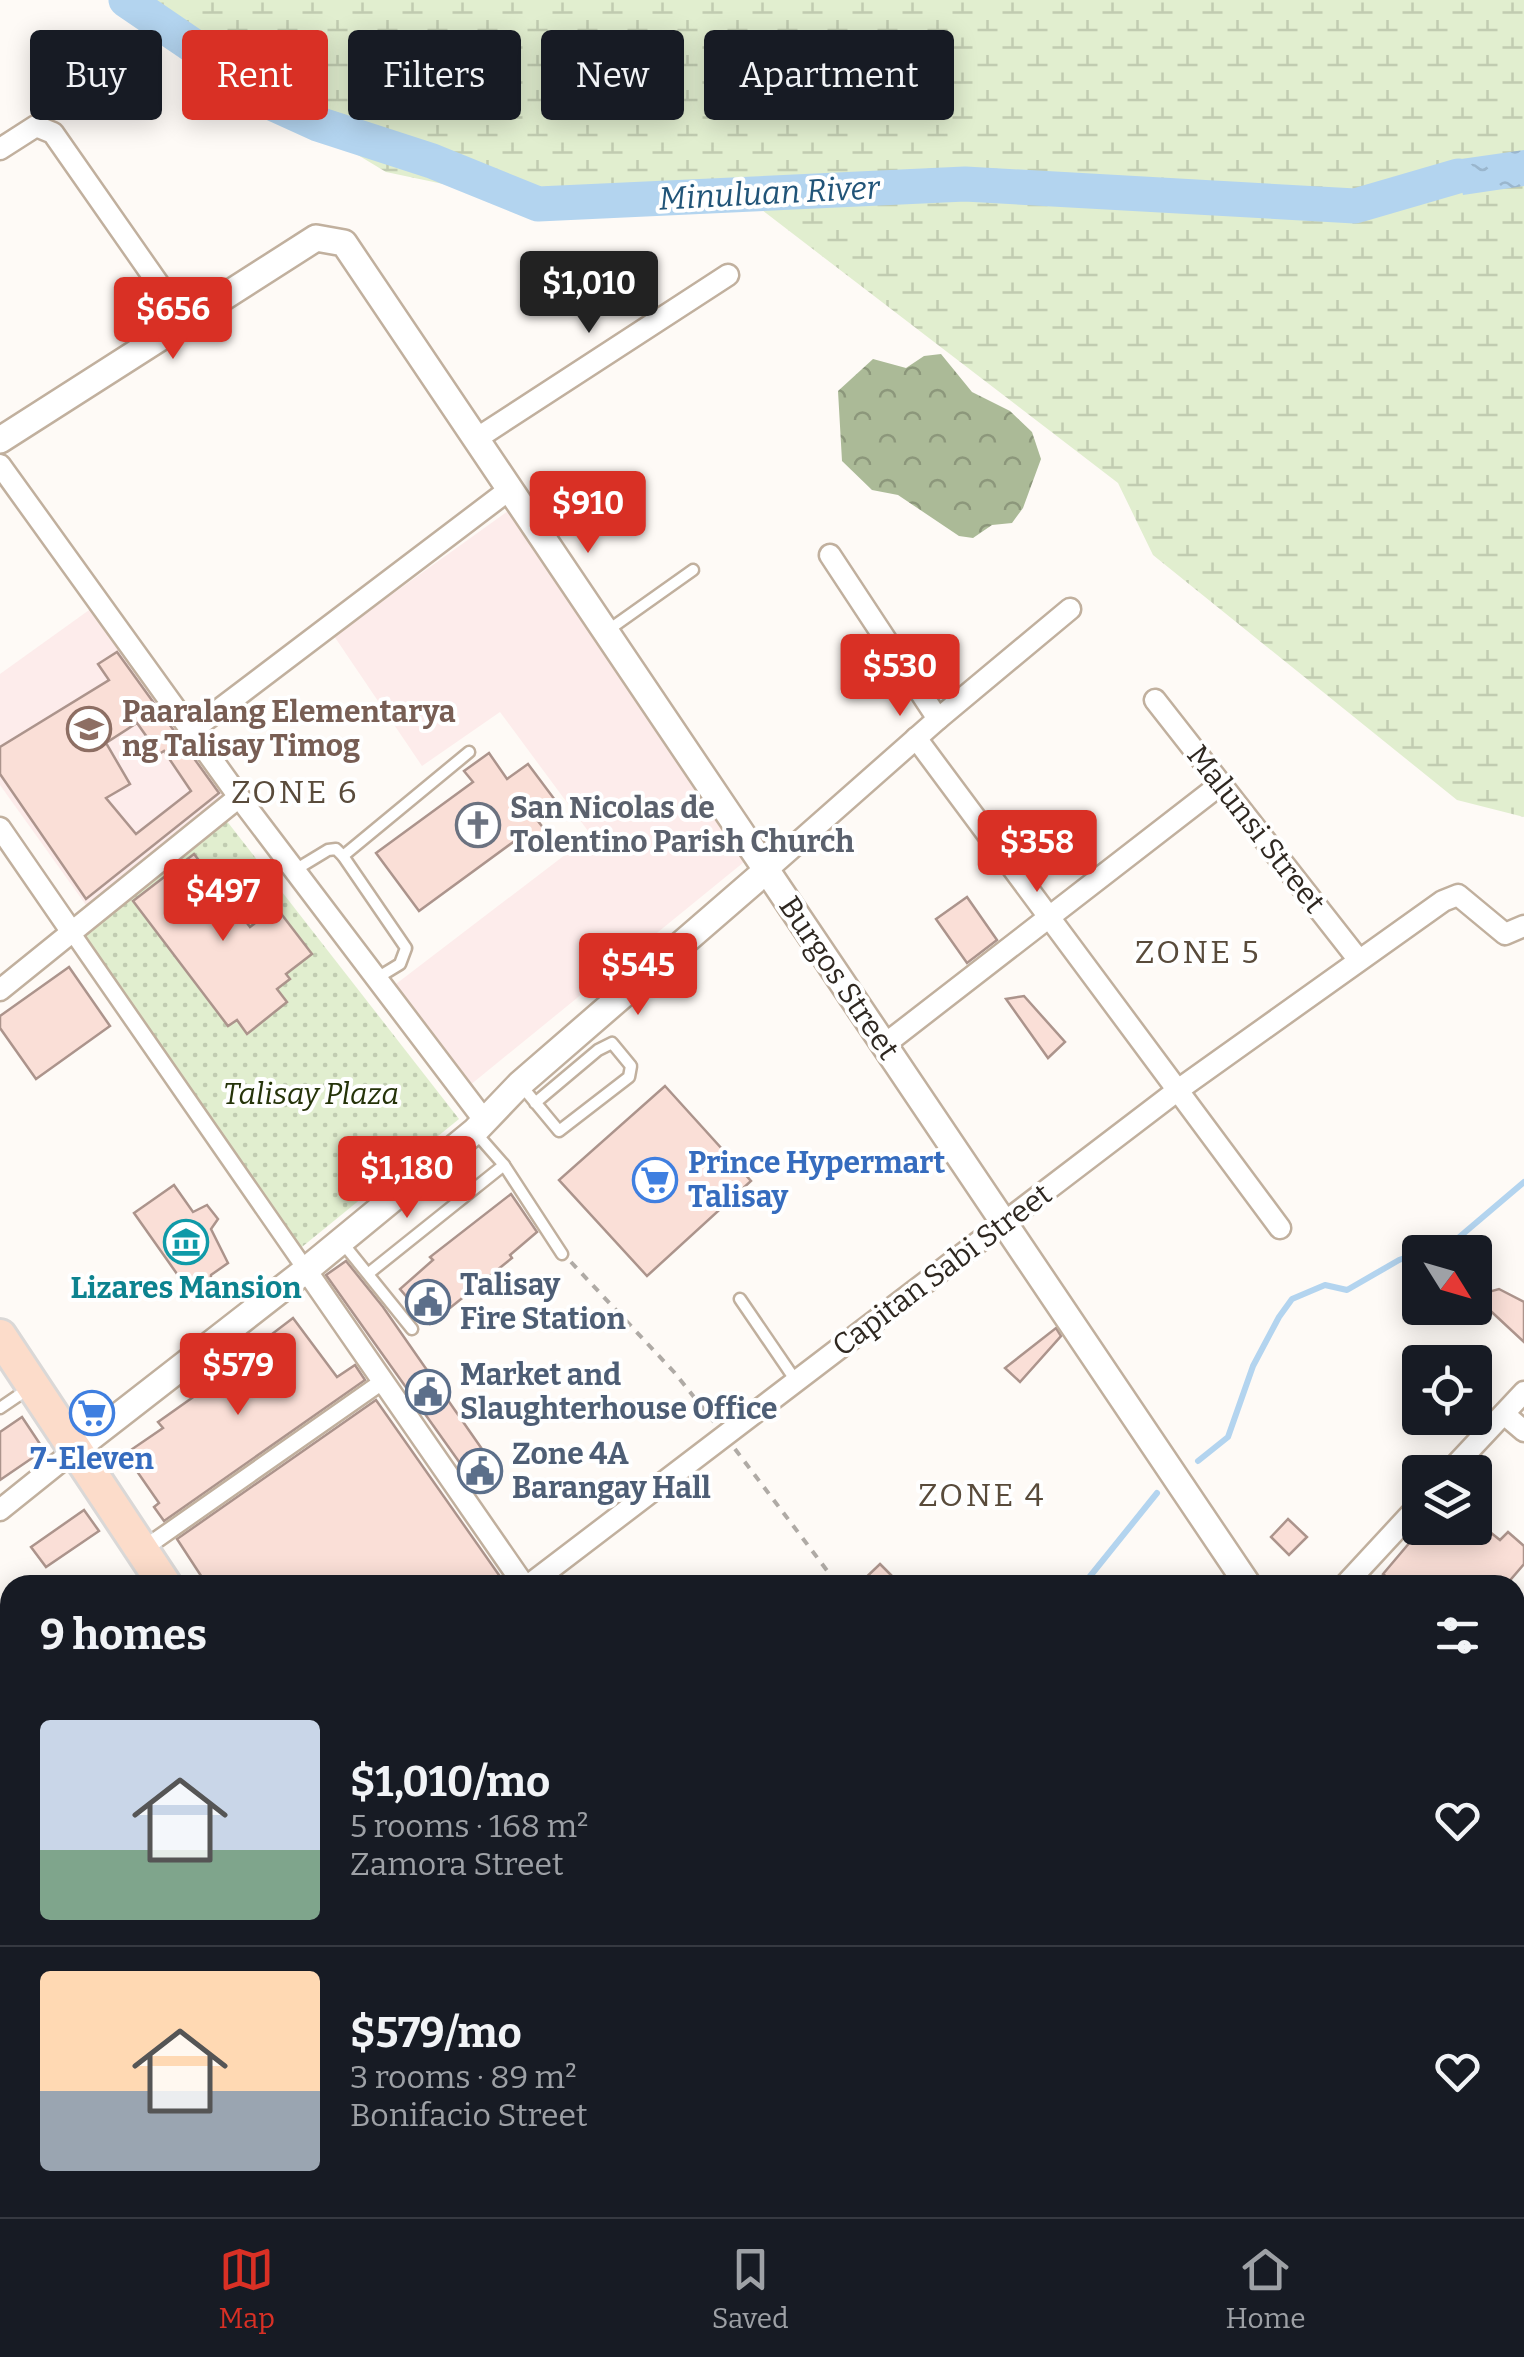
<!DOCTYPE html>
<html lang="en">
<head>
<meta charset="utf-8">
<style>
	:root { --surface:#171b24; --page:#242831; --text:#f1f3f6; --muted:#9ea1a6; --line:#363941; --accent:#d93025 }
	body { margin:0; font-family:Bitter,serif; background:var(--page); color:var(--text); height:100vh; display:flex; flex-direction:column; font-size:38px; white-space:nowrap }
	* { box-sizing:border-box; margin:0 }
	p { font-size:32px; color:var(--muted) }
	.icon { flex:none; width:55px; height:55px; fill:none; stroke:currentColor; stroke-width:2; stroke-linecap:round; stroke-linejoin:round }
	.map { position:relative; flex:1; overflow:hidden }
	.drawer { position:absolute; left:0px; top:1575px; width:1525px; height:642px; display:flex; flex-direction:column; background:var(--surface); border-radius:30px 30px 0 0; box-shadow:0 5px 25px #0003 }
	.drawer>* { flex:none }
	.banner { position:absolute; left:30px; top:30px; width:1000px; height:90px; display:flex; gap:20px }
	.needle { width:65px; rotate:127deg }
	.controls { position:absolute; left:1402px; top:1235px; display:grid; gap:20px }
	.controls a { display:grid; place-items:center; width:90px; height:90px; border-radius:10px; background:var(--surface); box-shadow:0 5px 25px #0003; font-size:50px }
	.price { position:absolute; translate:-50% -85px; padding:0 22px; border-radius:10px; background:var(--accent); color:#fff; font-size:32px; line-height:65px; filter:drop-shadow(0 2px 5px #0008) }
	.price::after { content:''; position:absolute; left:50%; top:60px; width:30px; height:22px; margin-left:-15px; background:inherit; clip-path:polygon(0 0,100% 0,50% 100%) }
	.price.active { background:#222; color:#fff }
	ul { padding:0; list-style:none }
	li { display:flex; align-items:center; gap:30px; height:250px; padding:0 40px }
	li+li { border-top:2px solid var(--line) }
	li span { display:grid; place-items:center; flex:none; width:280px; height:200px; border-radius:10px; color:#555 }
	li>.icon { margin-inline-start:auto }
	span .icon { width:120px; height:120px; fill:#fffc; stroke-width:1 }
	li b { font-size:42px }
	h2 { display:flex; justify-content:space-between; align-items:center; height:120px; padding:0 40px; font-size:42px }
	.chip { padding:0 35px; border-radius:10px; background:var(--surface); box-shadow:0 5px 25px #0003; font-size:35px; line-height:90px }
	.chip.active { background:var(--accent); color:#fff }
	.menu { display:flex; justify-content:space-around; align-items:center; height:140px; border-top:2px solid var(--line); background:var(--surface); font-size:28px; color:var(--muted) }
	.menu a { display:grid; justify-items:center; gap:5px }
	.menu .active { color:var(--accent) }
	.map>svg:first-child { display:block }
	.education { fill:#fdeceb }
	.forest { fill:url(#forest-crowns) }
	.wetland { fill:url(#wetland-marsh) }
	.park { fill:url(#park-dots) }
	.water { fill:url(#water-ripples) }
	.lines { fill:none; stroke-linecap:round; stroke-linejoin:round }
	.stream { stroke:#b3d4ef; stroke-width:6 }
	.river { stroke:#b3d4ef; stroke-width:35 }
	.building { fill:#fadfd7; stroke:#ac948c; stroke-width:2.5; fill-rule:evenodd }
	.service-casing { stroke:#c1b09e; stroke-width:15 }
	.pedestrian-casing { stroke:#c1b09e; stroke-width:20 }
	.minor-casing { stroke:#c1b09e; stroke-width:25 }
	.tertiary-casing { stroke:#c1b09e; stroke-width:30 }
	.primary-casing { stroke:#dad8d7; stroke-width:38 }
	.path { stroke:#afaaa5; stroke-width:4; stroke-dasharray:8 8; stroke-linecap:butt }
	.service { stroke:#fff; stroke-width:10 }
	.pedestrian { stroke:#fff; stroke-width:15 }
	.minor { stroke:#fff; stroke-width:20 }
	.tertiary { stroke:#fff; stroke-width:25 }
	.primary { stroke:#fcdcca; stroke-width:32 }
	.labels { text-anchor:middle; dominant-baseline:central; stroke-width:8; stroke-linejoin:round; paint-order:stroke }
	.education-label { font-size:30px; font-weight:bold; fill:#785e54; stroke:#fff; text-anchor:start }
	.worship-label { font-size:30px; font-weight:bold; fill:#5b616d; stroke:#fff; text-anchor:start }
	.street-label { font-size:30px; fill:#2f2821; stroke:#fff }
	.park-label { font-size:30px; font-style:italic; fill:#253309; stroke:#fff }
	.shop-label { font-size:30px; font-weight:bold; fill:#366cbe; stroke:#fff; text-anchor:start }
	.service-label { font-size:30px; font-weight:bold; fill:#4e5e75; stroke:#fff; text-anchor:start }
	.culture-label { font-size:30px; font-weight:bold; fill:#0d838f; stroke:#fff }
	.water-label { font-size:32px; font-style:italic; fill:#215478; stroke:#fff }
	.neighbourhood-label { font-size:32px; letter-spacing:2.5px; fill:#594b3b; stroke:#fff }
</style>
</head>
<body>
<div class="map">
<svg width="1524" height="2217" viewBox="0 0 1524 2217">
	<defs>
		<pattern id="forest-crowns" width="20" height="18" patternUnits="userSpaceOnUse" patternTransform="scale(2.5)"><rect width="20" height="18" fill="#abba97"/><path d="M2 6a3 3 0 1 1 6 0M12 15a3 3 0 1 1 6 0" fill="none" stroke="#8c977b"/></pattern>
		<pattern id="wetland-marsh" width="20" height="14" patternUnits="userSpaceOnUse" patternTransform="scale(2.5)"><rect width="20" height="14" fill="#e1eecf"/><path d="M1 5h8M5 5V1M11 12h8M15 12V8" fill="none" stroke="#c1ccb1"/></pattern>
		<pattern id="park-dots" width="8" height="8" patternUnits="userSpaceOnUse" patternTransform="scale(2.5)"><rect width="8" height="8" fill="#e1eecf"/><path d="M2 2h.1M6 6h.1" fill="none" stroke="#c1ccb1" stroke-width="1.8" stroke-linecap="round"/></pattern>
		<pattern id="water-ripples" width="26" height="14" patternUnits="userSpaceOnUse" patternTransform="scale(2.5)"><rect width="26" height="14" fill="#b3d4ef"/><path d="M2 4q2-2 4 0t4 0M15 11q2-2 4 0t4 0" fill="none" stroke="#9ab6cd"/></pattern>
	</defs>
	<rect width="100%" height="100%" fill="#fefaf6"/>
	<g class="education">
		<polygon points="508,511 744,862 469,1086 392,987 591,835 500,712 422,766 334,636"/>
		<polygon points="92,608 225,794 86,905 0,785 0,674"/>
		<polygon points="10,1998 10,2208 536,2208 543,2217 0,2217 0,2005"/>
	</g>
	<polygon class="forest" points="941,354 972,392 1010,411 1032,432 1041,459 1023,508 1012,523 992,525 973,538 959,536 898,495 872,490 842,461 838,391 873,359 906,368 924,356"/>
	<polygon class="wetland" points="114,0 1524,0 1524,817 1457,800 1153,555 1118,483 741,194 538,204 386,172 242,85"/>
	<polygon class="park" points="226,820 459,1119 297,1251 80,940"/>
	<polygon class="water" points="1524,150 1524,186 1463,195 1454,160"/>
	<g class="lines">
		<g class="stream">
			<polyline points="1198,1461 1228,1437 1253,1366 1279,1317 1292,1299 1325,1285 1347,1290 1399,1260 1457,1239 1524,1182"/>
			<polyline points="1083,1585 1157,1493"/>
			<polyline points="846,2208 847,2217"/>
		</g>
		<polyline class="river" points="126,0 192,45 242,85 274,104 318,124 432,161 538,204 965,184 1355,206 1458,176"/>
	</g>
	<g class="building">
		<path d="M117 652 219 793 86 899 0 774V747L109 680 98 664ZM137 723 159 754 164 751 191 791 136 834 106 798 130 784 106 743Z"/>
		<polygon points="489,753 507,779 528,764 555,800 534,816 548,834 524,851 516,840 419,911 376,853 473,782 464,771"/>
		<polygon points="194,854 250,927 276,907 312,954 286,974 290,979 277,989 287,1002 247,1034 237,1020 228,1026 133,901"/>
		<polygon points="967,897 997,940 967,963 936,919"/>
		<polygon points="69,967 110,1026 36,1079 0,1028 0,1016"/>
		<polygon points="1024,996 1065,1042 1048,1058 1006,999"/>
		<polygon points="665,1086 751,1181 647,1276 559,1180"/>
		<polygon points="174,1185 193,1212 207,1205 218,1219 211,1229 228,1263 211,1275 210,1288 201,1297 187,1294 182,1281 134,1213"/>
		<polygon points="511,1194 537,1232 510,1255 512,1258 430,1324 400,1289 433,1260 430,1257"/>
		<polygon points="346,1261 383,1307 498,1472 477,1487 326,1275"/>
		<polygon points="1499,1289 1524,1302 1524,1342 1481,1302 1488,1292"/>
		<polygon points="293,1318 337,1377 355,1365 365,1380 164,1521 154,1507 159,1503 125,1454 163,1428 158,1422 237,1366 234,1363"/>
		<polygon points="1056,1328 1061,1336 1020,1382 1005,1368"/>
		<polygon points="376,1400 506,1585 207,1585 177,1539"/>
		<polygon points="22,1417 44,1450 0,1480 0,1432"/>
		<polygon points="84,1510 99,1531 46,1567 31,1547"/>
		<polygon points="1288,1519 1307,1537 1289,1555 1271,1537"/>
		<polygon points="1422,1528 1485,1528 1500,1540 1508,1532 1524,1546 1524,1564 1506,1585 1396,1585 1383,1574"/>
		<polygon points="880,1564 901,1585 858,1585"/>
	</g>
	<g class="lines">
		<defs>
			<g id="service">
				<polyline points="607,631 693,570"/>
				<polyline points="343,856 469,752"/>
				<polyline points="295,870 328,850 336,849 343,856 406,948 400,964 377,978"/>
				<polyline points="520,1084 559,1131 629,1077 631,1066 612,1043 598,1050 535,1103"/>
				<polyline points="475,1132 504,1165 562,1254"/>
				<polyline points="341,1241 412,1329"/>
				<polyline points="369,1273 504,1165"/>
				<polyline points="740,1299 796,1381"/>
				<polyline points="0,1408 28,1389"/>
				<polyline points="0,2155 10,2171"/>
				<polyline points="32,2208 38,2217"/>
				<polyline points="463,2208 470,2217"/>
			</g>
			<g id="pedestrian">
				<polyline points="71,931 306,1270"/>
				<polyline points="142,1550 383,1381"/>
			</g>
			<g id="minor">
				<polyline points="0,149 36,126 53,133 185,322"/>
				<polyline points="476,439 728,275"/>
				<polyline points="0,465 239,797 484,1120"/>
				<polyline points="830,555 938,719"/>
				<polyline points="1155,700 1358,959"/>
				<polyline points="191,731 510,489"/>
				<polyline points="916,738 1280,1228"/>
				<polyline points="0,828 71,931"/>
				<polyline points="767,870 938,719 1070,609"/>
				<polyline points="0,990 239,797"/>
				<polyline points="884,1045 1221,784"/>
				<polyline points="306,1270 524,1585"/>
				<polyline points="1504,1414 1524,1431"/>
				<polyline points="1449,1472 1524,1392"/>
				<polyline points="0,1510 76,1449"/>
				<polyline points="529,1585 1178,1090 1443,901 1458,895 1505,934 1524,926"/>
				<polyline points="1345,1585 1420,1504"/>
				<polyline points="1515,1697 1524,1691"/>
				<polyline points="1515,1954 1524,1947"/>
				<polyline points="1515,2171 1524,2165"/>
				<polyline points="754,2208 761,2217"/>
				<polyline points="657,2217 669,2208"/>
				<polyline points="1143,2217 1157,2208"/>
				<polyline points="1448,2217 1462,2208"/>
			</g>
			<g id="tertiary">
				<polyline points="0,440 316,238 344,243 1248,1585"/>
				<polyline points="76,1449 306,1270 475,1131 520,1084 767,870"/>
				<polyline points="0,1981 10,1973"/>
				<polyline points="1515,1982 1524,1995"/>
			</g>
			<g id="primary">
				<polyline points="0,1336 165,1585"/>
				<polyline points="573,2208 579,2217"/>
			</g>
		</defs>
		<use href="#service" class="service-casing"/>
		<use href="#pedestrian" class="pedestrian-casing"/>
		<use href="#minor" class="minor-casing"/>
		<use href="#tertiary" class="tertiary-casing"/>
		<use href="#primary" class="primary-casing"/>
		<g class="path">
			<polyline points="571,1262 674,1372 714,1422"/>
			<polyline points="735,1449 838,1585"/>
		</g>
		<use href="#service" class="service"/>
		<use href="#pedestrian" class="pedestrian"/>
		<use href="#minor" class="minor"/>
		<use href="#tertiary" class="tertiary"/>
		<use href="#primary" class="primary"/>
	</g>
	<defs>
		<symbol id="school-ring" viewBox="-11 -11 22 22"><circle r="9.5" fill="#fff" stroke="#8d6e63" stroke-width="1.5"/><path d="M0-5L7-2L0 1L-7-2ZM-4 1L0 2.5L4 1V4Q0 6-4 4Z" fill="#8d6e63"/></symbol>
		<symbol id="church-ring" viewBox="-11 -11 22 22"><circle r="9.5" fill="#fff" stroke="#6b7280" stroke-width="1.5"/><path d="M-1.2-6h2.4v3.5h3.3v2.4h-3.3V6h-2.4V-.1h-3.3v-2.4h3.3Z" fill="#6b7280"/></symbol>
		<symbol id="supermarket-ring" viewBox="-11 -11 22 22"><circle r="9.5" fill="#fff" stroke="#3f7fe0" stroke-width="1.5"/><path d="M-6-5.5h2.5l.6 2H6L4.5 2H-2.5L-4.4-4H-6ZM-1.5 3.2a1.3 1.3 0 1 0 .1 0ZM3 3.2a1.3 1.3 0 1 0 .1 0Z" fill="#3f7fe0"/></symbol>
		<symbol id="museum-ring" viewBox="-11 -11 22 22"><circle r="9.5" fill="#fff" stroke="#0f9aa8" stroke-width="1.5"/><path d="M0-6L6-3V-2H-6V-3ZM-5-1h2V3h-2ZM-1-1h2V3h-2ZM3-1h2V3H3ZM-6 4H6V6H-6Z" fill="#0f9aa8"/></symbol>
		<symbol id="civic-ring" viewBox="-11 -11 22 22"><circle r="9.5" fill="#fff" stroke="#5c6f8a" stroke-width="1.5"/><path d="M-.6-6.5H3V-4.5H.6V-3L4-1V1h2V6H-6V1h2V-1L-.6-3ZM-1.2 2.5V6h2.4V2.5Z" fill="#5c6f8a"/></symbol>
	</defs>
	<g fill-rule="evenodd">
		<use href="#school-ring" x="64" y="704" width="50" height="50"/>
		<use href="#church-ring" x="453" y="800" width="50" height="50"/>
		<use href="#supermarket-ring" x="630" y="1155" width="50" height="50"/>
		<use href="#museum-ring" x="161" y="1217" width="50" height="50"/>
		<use href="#civic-ring" x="403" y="1277" width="50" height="50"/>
		<use href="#civic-ring" x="403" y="1367" width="50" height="50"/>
		<use href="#supermarket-ring" x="67" y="1388" width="50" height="50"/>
		<use href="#civic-ring" x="455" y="1446" width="50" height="50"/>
	</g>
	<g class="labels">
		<g class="education-label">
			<text x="122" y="712">Paaralang Elementarya<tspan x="122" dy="34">ng Talisay Timog</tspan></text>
		</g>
		<g class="worship-label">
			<text x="510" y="808">San Nicolas de<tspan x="510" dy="34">Tolentino Parish Church</tspan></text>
		</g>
		<g class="street-label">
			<text transform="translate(1256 829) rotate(52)">Malunsi Street</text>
			<text transform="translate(839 978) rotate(56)">Burgos Street</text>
			<text transform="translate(942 1270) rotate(-37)">Capitan Sabi Street</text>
		</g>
		<g class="park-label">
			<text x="311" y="1094">Talisay Plaza</text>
		</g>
		<g class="shop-label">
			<text x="688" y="1163">Prince Hypermart<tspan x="688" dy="34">Talisay</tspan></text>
			<text x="92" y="1459" text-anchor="middle">7-Eleven</text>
		</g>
		<g class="service-label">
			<text x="460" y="1285">Talisay<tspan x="460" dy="34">Fire Station</tspan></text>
			<text x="460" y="1375">Market and<tspan x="460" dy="34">Slaughterhouse Office</tspan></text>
			<text x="512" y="1454">Zone 4A<tspan x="512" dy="34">Barangay Hall</tspan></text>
		</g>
		<g class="culture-label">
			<text x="186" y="1288">Lizares Mansion</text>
		</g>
		<g class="water-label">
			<text transform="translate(769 193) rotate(-3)">Minuluan River</text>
		</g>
		<g class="neighbourhood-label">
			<text x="295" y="792">ZONE 6</text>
			<text x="1198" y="952">ZONE 5</text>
			<text x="982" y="1495">ZONE 4</text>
		</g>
	</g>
</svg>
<div class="controls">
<a><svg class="needle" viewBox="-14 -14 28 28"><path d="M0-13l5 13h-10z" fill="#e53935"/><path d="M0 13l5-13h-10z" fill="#9ea1a6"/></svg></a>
<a><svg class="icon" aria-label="locate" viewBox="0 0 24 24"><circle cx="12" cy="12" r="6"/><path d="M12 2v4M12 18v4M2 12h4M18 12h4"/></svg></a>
<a><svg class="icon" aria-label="layers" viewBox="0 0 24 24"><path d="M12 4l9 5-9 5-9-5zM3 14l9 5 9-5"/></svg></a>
</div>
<b class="price active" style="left:589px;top:336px">$1,010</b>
<b class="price" style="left:173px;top:362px">$656</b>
<b class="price" style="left:588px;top:556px">$910</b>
<b class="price" style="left:900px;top:719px">$530</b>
<b class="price" style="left:1037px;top:895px">$358</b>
<b class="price" style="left:223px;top:944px">$497</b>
<b class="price" style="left:638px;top:1018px">$545</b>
<b class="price" style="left:407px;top:1221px">$1,180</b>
<b class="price" style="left:238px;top:1418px">$579</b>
<div class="banner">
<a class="chip">Buy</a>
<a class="chip active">Rent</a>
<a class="chip">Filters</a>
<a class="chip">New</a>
<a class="chip">Apartment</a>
</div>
<section class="drawer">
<h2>9 homes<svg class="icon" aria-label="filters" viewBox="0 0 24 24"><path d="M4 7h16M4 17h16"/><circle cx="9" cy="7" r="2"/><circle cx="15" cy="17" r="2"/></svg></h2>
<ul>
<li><span style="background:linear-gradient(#c9d6e8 65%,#7fa58c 0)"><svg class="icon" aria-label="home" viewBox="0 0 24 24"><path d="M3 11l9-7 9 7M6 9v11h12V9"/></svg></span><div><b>$1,010/mo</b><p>5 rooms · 168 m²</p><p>Zamora Street</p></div><svg class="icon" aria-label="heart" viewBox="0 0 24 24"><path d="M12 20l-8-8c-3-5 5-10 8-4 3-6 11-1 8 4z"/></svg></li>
<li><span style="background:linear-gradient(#ffd9b3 60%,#9aa5b1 0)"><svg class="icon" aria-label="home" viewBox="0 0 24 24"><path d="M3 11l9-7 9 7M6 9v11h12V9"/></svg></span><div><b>$579/mo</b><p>3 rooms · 89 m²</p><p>Bonifacio Street</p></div><svg class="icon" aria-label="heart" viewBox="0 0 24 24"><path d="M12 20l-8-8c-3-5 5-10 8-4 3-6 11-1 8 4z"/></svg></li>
</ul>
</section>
</div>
<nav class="menu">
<a class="active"><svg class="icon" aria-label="map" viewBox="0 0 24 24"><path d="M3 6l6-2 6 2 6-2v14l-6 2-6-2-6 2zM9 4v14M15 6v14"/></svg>Map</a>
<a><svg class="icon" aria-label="saved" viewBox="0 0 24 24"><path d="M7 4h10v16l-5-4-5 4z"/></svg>Saved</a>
<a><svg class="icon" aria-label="home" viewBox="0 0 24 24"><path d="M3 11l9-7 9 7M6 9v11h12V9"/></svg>Home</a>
</nav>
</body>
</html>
